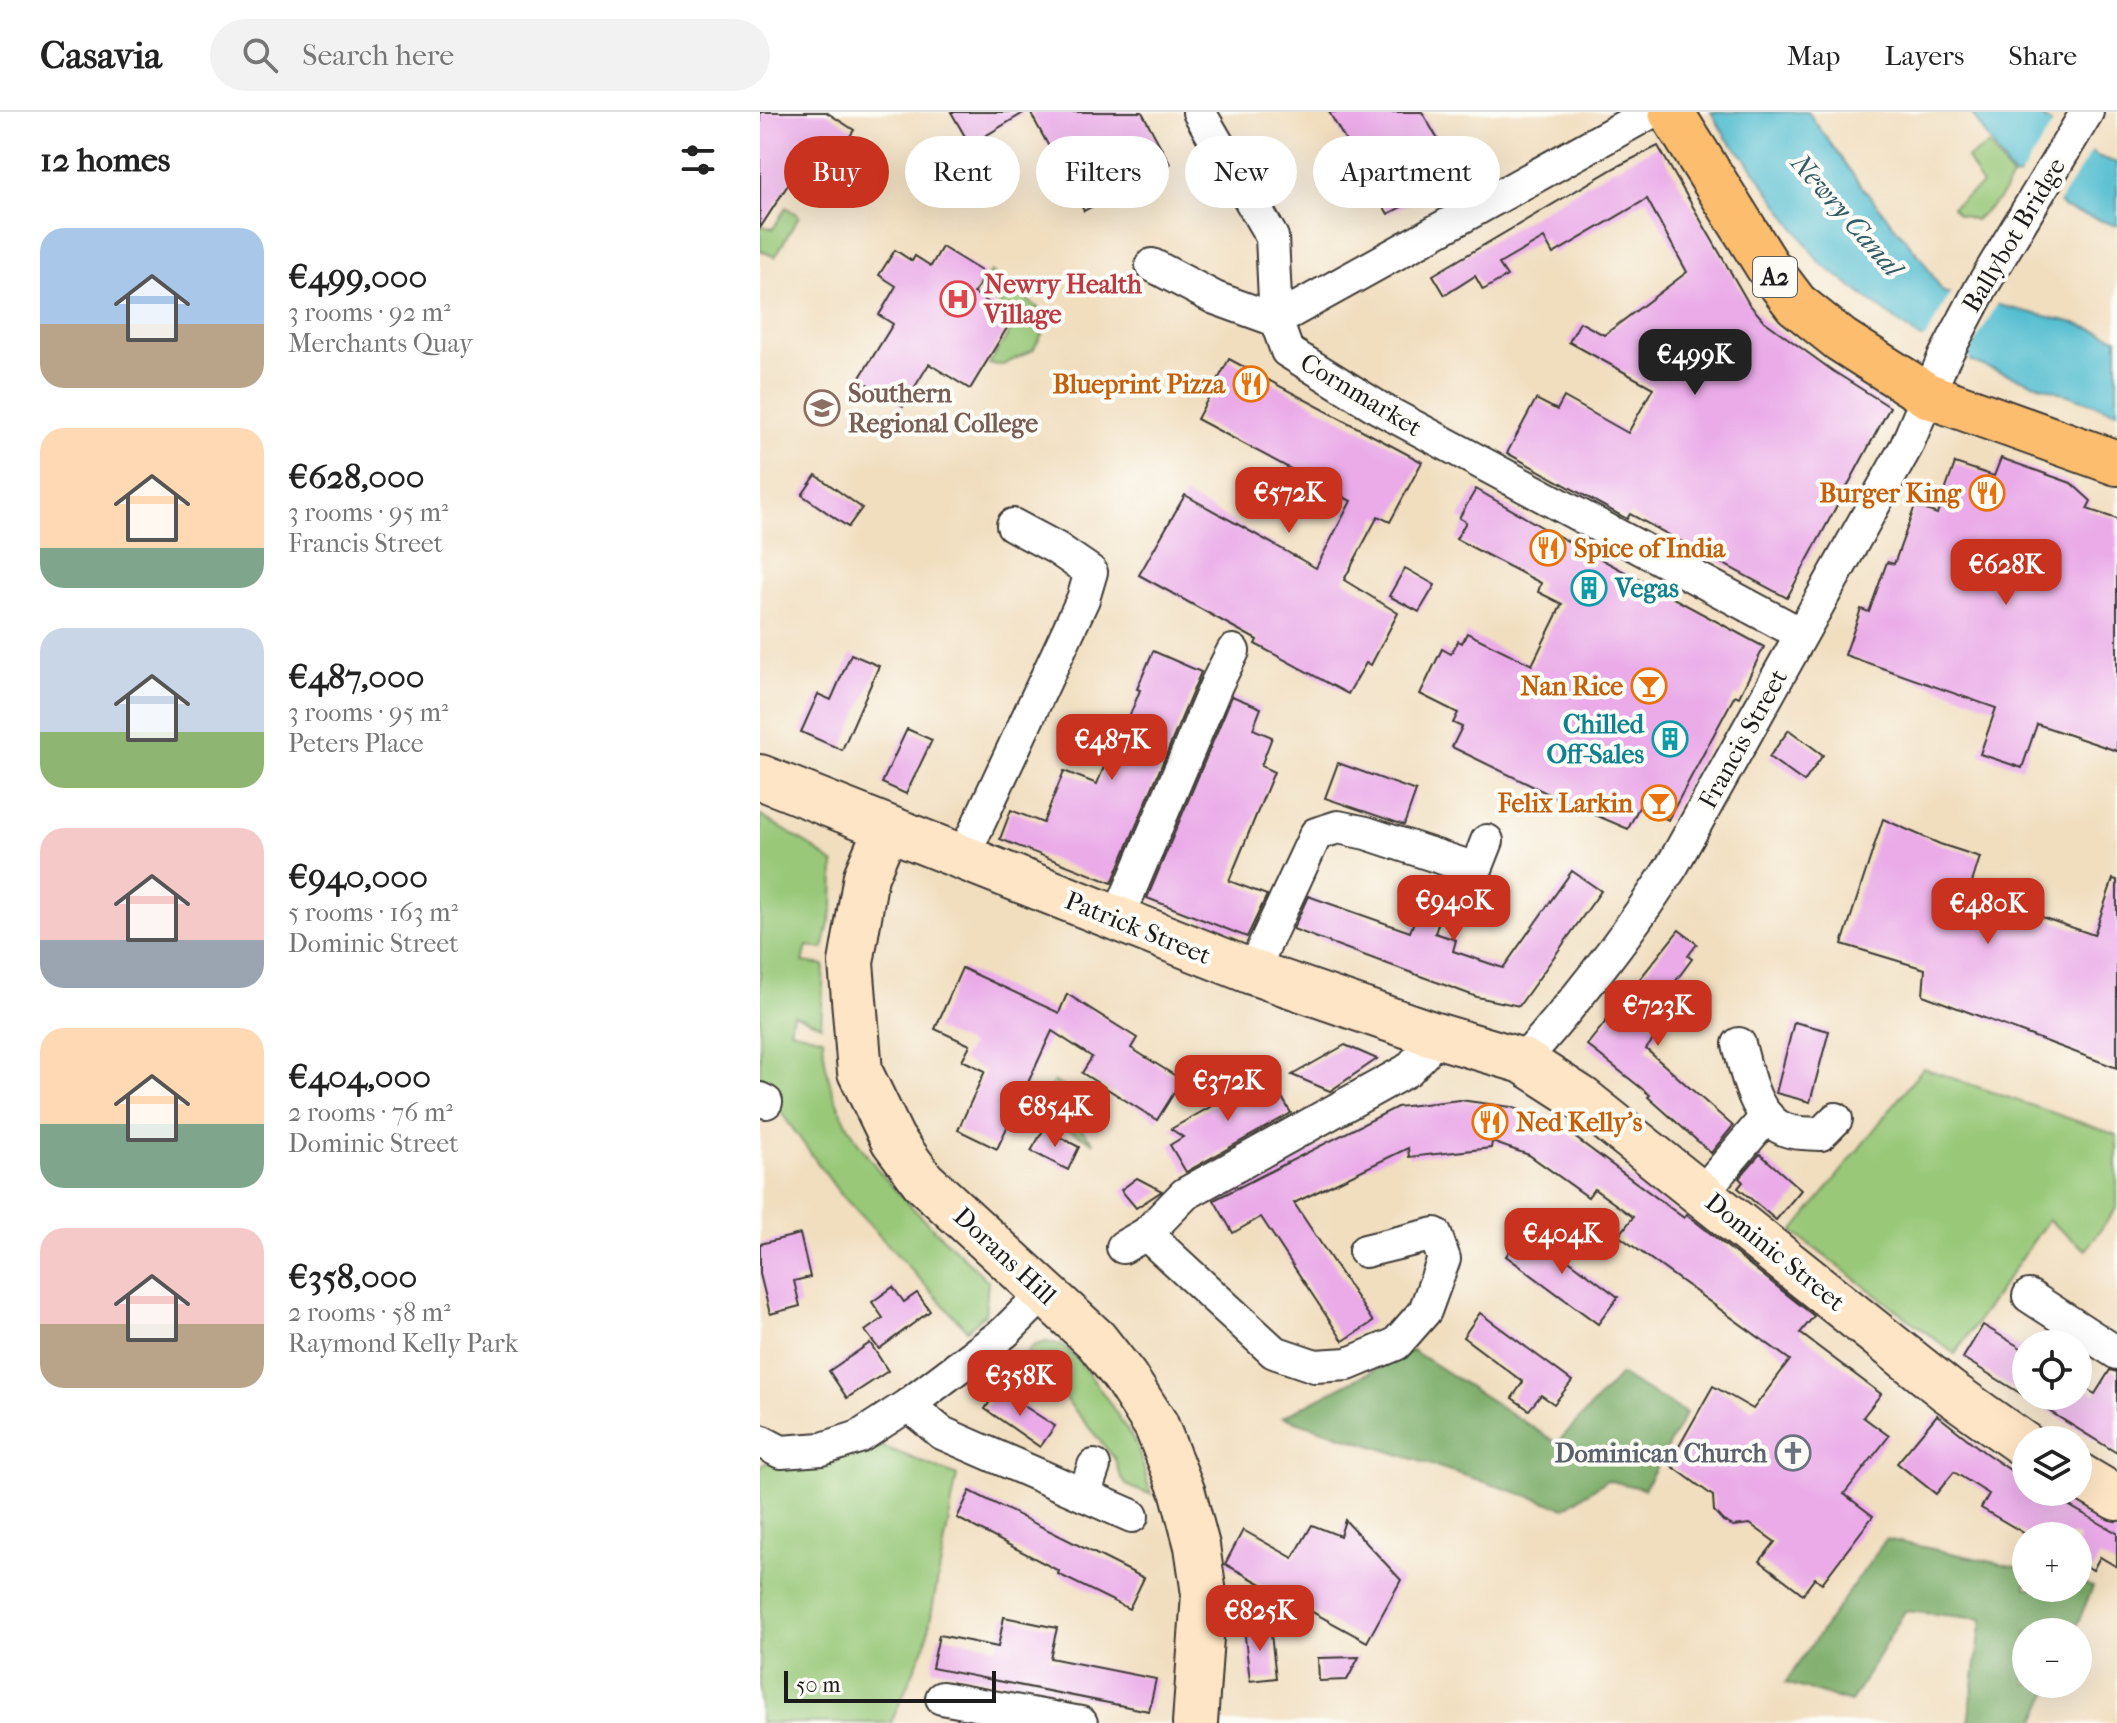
<!DOCTYPE html>
<html lang="en">
<head>
<meta charset="utf-8">
<style>
	:root { --surface:#fff; --page:#f2f2f2; --text:#222; --muted:#767676; --line:#e0e0e0; --accent:#c8321e }
	body { margin:0; font-family:"IM FELL French Canon",serif; background:var(--page); color:var(--text); height:100vh; display:flex; flex-direction:column; font-size:30px; white-space:nowrap }
	* { box-sizing:border-box; margin:0 }
	p { font-size:26px; color:var(--muted) }
	.icon { flex:none; width:44px; height:44px; fill:none; stroke:currentColor; stroke-width:2; stroke-linecap:round; stroke-linejoin:round }
	.map { position:relative; flex:1; overflow:hidden }
	.panel { display:flex; flex-direction:column; background:var(--surface); width:760px }
	.panel>* { flex:none }
	.guide { position:absolute; left:24px; top:24px; width:760px; height:72px; display:flex; gap:16px }
	.tools { position:absolute; left:1252px; top:1218px; display:grid; gap:16px }
	.tools a { display:grid; place-items:center; width:80px; height:80px; border-radius:50%; background:var(--surface); box-shadow:0 8px 32px #0002; font-size:40px }
	.scale { position:absolute; left:24px; bottom:20px; width:212px; box-sizing:border-box; padding-left:8px; border:4px solid #1c1c1c; border-top:0; font-size:22px; line-height:28px; white-space:nowrap; color:#1c1c1c; -webkit-text-stroke:6px #fdfcf7; paint-order:stroke }
	.price { position:absolute; translate:-50% -68px; padding:0 18px; border-radius:16px; background:var(--accent); color:#fff; font-size:26px; line-height:52px; filter:drop-shadow(0 2px 4px #0008) }
	.price::after { content:''; position:absolute; left:50%; top:48px; width:24px; height:18px; margin-left:-12px; background:inherit; clip-path:polygon(0 0,100% 0,50% 100%) }
	.price.on { background:#222; color:#fff }
	ul { padding:0; list-style:none }
	li { display:flex; align-items:center; gap:24px; height:200px; padding:0 40px }
	li span { display:grid; place-items:center; flex:none; width:224px; height:160px; border-radius:24px; color:#555 }
	li>.icon { margin-inline-start:auto }
	span .icon { width:96px; height:96px; fill:#fffc; stroke-width:1 }
	li b { font-size:34px }
	h2 { display:flex; justify-content:space-between; align-items:center; height:96px; padding:0 40px; font-size:34px }
	.chip { padding:0 28px; border-radius:36px; background:var(--surface); box-shadow:0 8px 32px #0002; font-size:28px; line-height:72px }
	.chip.on { background:var(--accent); color:#fff }
	header { display:flex; align-items:center; gap:48px; box-sizing:border-box; height:112px; padding:0 40px; background:var(--surface); border-bottom:2px solid var(--line) }
	header strong { font-size:38px }
	nav { display:flex; gap:44px; margin-inline-start:auto; font-size:28px }
	.search { width:560px; height:72px; background:var(--page); display:flex; align-items:center; gap:20px; box-sizing:border-box; padding:0 28px; border-radius:44px; color:var(--muted); font-size:30px }
	main { display:flex; flex:1; min-height:0 }
	.map>svg:first-child { display:block }
	.green { fill:#98c878; stroke:#5a724a; stroke-width:2 }
	.forest { fill:#7aac68; stroke:#4b6442; stroke-width:2 }
	.water { fill:#54bed0; stroke:#386d76; stroke-width:2 }
	.pier { fill:#f1debf }
	.building { fill:#eaabe8 }
	.lines { fill:none; stroke-linecap:round; stroke-linejoin:round }
	.street-casing { stroke:#3c3934; stroke-width:36 }
	.secondary-casing { stroke:#3c3934; stroke-width:48 }
	.primary-casing { stroke:#3c3934; stroke-width:48 }
	.street { stroke:#fff; stroke-width:32 }
	.secondary { stroke:#fee5c5; stroke-width:44 }
	.primary { stroke:#fcbd6e; stroke-width:44 }
	.labels { text-anchor:middle; dominant-baseline:central; stroke-width:8; stroke-linejoin:round; paint-order:stroke }
	.shield { fill:#fdfcf7; stroke:#605f5e; stroke-width:2 }
	.shield-label { font-size:24px; font-weight:bold; fill:#1c1c1c }
	.street-label { font-size:26px; fill:#1c1c1c; stroke:#fdfcf7 }
	.health-label { font-size:26px; font-weight:bold; fill:#be3a42; stroke:#fdfcf7; text-anchor:start }
	.food-label { font-size:26px; font-weight:bold; fill:#c56008; stroke:#fdfcf7; text-anchor:end }
	.education-label { font-size:26px; font-weight:bold; fill:#785e54; stroke:#fdfcf7; text-anchor:start }
	.culture-label { font-size:26px; font-weight:bold; fill:#0d838f; stroke:#fdfcf7; text-anchor:start }
	.worship-label { font-size:26px; font-weight:bold; fill:#5b616d; stroke:#fdfcf7; text-anchor:end }
	.water-label { font-size:28px; font-style:italic; fill:#325d64; stroke:#fdfcf7 }
</style>
</head>
<body>
<header>
<strong>Casavia</strong>
<div class="search"><svg class="icon" aria-label="search" viewBox="0 0 24 24"><circle cx="10" cy="10" r="6"/><path d="M15 15l6 6"/></svg>Search here</div>
<nav><a>Map</a><a>Layers</a><a>Share</a></nav>
</header>
<main>
<section class="panel">
<h2>12 homes<svg class="icon" aria-label="filters" viewBox="0 0 24 24"><path d="M4 7h16M4 17h16"/><circle cx="9" cy="7" r="2"/><circle cx="15" cy="17" r="2"/></svg></h2>
<ul>
<li><span style="background:linear-gradient(#a9c7e8 60%,#b9a48a 0)"><svg class="icon" aria-label="home" viewBox="0 0 24 24"><path d="M3 11l9-7 9 7M6 9v11h12V9"/></svg></span><div><b>€499,000</b><p>3 rooms · 92 m²</p><p>Merchants Quay</p></div></li>
<li><span style="background:linear-gradient(#ffd9b3 75%,#7fa58c 0)"><svg class="icon" aria-label="home" viewBox="0 0 24 24"><path d="M3 11l9-7 9 7M6 9v11h12V9"/></svg></span><div><b>€628,000</b><p>3 rooms · 95 m²</p><p>Francis Street</p></div></li>
<li><span style="background:linear-gradient(#c9d6e8 65%,#8fb573 0)"><svg class="icon" aria-label="home" viewBox="0 0 24 24"><path d="M3 11l9-7 9 7M6 9v11h12V9"/></svg></span><div><b>€487,000</b><p>3 rooms · 95 m²</p><p>Peters Place</p></div></li>
<li><span style="background:linear-gradient(#f6c9c9 70%,#9aa5b1 0)"><svg class="icon" aria-label="home" viewBox="0 0 24 24"><path d="M3 11l9-7 9 7M6 9v11h12V9"/></svg></span><div><b>€940,000</b><p>5 rooms · 163 m²</p><p>Dominic Street</p></div></li>
<li><span style="background:linear-gradient(#ffd9b3 60%,#7fa58c 0)"><svg class="icon" aria-label="home" viewBox="0 0 24 24"><path d="M3 11l9-7 9 7M6 9v11h12V9"/></svg></span><div><b>€404,000</b><p>2 rooms · 76 m²</p><p>Dominic Street</p></div></li>
<li><span style="background:linear-gradient(#f6c9c9 60%,#b9a48a 0)"><svg class="icon" aria-label="home" viewBox="0 0 24 24"><path d="M3 11l9-7 9 7M6 9v11h12V9"/></svg></span><div><b>€358,000</b><p>2 rooms · 58 m²</p><p>Raymond Kelly Park</p></div></li>
</ul>
</section>
<div class="map">
<svg width="1357" height="1611" viewBox="0 0 1357 1611">
	<rect width="100%" height="100%" fill="#fdfcf7"/>
	<filter id="ink" filterUnits="userSpaceOnUse"><feTurbulence type="fractalNoise" baseFrequency=".0125" numOctaves="2"/><feDisplacementMap in="SourceGraphic" scale="16" xChannelSelector="R" yChannelSelector="G"/><feConvolveMatrix kernelMatrix="1 2 1 2 8 2 1 2 1" color-interpolation-filters="sRGB"/></filter>
	<filter id="wash" filterUnits="userSpaceOnUse"><feTurbulence type="fractalNoise" baseFrequency=".006" numOctaves="4" result="noise"/><feDisplacementMap in="SourceGraphic" scale="32" xChannelSelector="R" yChannelSelector="G"/><feGaussianBlur stdDeviation="1.8" result="paint"/><feColorMatrix in="noise" values="0 0 0 0 0 0 0 0 0 0 0 0 0 0 0 0 0 1.4 0 .05"/><feComposite in="paint" operator="in"/></filter>
	<g filter="url(#wash)">
		<rect width="100%" height="100%" fill="#f1debf"/>
		<g class="green">
			<polygon points="1229,33 1252,66 1239,87 1215,108 1198,102 1192,95 1222,73 1207,46"/>
			<polygon points="26,95 39,104 15,145 0,138 0,113 13,117"/>
			<polygon points="231,160 278,196 283,220 273,238 243,253 229,252 259,205 217,176"/>
			<path d="M0 703 52 735 74 752 73 795 63 837 47 834 43 850 64 853 61 913 33 902 30 918 63 926C65 1030 161 1102 228 1169L225 1202 207 1218 78 1079 20 999 18 977 0 969Z"/>
			<polygon points="1163,956 1357,1023 1357,1095 1326,1138 1288,1108 1195,1242 1033,1120"/>
			<polygon points="294,969 331,996 317,1013 334,1031 282,1004 288,980"/>
			<path d="M286 1230 302 1233 319 1249 345 1284 377 1333 391 1382C365 1375 362 1373 355 1347L267 1240 273 1234Z"/>
			<polygon points="99,1325 197,1364 166,1531 131,1611 0,1611 0,1355 21,1340"/>
		</g>
		<g class="forest">
			<polygon points="652,1238 797,1331 860,1263 926,1301 884,1377 847,1368 805,1396 523,1305"/>
			<polygon points="1126,1427 1266,1457 1266,1476 1318,1476 1318,1471 1333,1475 1314,1520 1266,1520 1266,1572 1292,1572 1275,1611 1208,1611 1222,1507 1145,1499 1091,1590 1025,1571"/>
		</g>
		<g class="water">
			<polygon points="951,0 1048,0 1102,75 1161,146 1183,180 1315,211 1357,226 1357,300 1218,252 1157,224 1059,150 986,47 967,27"/>
			<polygon points="1211,0 1275,0 1337,44 1357,51 1357,114 1304,96 1271,59 1254,66"/>
		</g>
		<g class="pier">
			<polygon points="1294,10 1333,37 1297,93 1270,64 1257,69"/>
			<polygon points="1192,178 1239,189 1208,243 1212,254 1158,229 1166,225"/>
		</g>
		<g id="blocks">
			<g class="building">
				<polygon points="0,0 66,0 94,18 67,59 46,45 0,116"/>
				<polygon points="191,0 265,0 210,33"/>
				<polygon points="270,0 382,0 410,52 324,99"/>
				<polygon points="569,0 662,0 700,65 628,102"/>
				<polygon points="898,34 989,192 1004,209 1073,259 1130,295 1027,486 870,402 867,407 747,341 776,287 797,298 804,285 868,321 893,276 809,230 820,210 844,223 927,160 887,87 793,142 784,126 739,152 747,164 723,178 715,164 685,183 673,163 856,55"/>
				<polygon points="182,135 226,162 214,181 253,206 210,277 169,252 143,294 99,267 133,212 119,203 136,174 119,163 135,138 152,149 155,144 171,154"/>
				<polygon points="469,247 662,350 630,410 618,404 584,468 638,501 611,553 606,551 588,582 495,532 497,528 379,463 425,383 556,456 591,389 437,307"/>
				<polygon points="1241,346 1311,371 1331,389 1327,397 1357,407 1357,639 1277,612 1262,656 1220,642 1236,596 1085,543 1101,497 1109,500 1127,450 1134,452 1155,394 1177,402 1195,351 1234,364"/>
				<polygon points="56,363 102,396 88,415 42,383"/>
				<polygon points="716,377 785,417 1004,535 979,585 975,583 908,708 880,693 868,717 805,690 692,635 702,615 693,611 698,601 660,582 682,537 691,542 698,529 702,531 707,521 772,553 802,492 778,480 781,471 696,427 706,410 699,406"/>
				<polygon points="645,456 675,473 659,500 629,484"/>
				<polygon points="393,539 441,560 352,771 240,727 251,698 283,711 304,659 337,672 360,616 364,618 380,578 377,577"/>
				<polygon points="91,542 119,554 82,638 41,620 58,582 71,588"/>
				<polygon points="472,584 501,596 493,617 512,625 501,654 514,660 469,769 507,783 487,825 387,786"/>
				<polygon points="147,617 172,628 146,682 122,671"/>
				<polygon points="1029,618 1063,643 1044,670 1009,645"/>
				<polygon points="578,651 656,679 644,713 565,686"/>
				<polygon points="1123,707 1180,732 1220,745 1209,780 1334,823 1353,767 1357,768 1357,956 1163,883 1165,857 1082,832"/>
				<polygon points="812,759 841,779 759,894 717,885 533,817 548,784 650,820 664,784 685,792 675,821 696,828 693,839 743,856"/>
				<polygon points="919,818 937,832 928,844 932,847 887,908 900,919 886,937 973,1014 951,1041 888,985 890,983 827,933"/>
				<polygon points="202,856 299,901 307,882 377,926 371,936 422,968 397,1008 322,961 332,945 292,919 237,1037 198,1018 225,959 202,948 210,933 175,917"/>
				<polygon points="1034,910 1069,919 1050,990 1016,981"/>
				<polygon points="585,933 617,947 570,979 532,963"/>
				<polygon points="484,964 506,977 514,972 531,1001 426,1060 410,1033 423,1025 411,1017 466,986"/>
				<polygon points="700,988 751,995 794,1010 924,1106 926,1103 936,1110 1054,1204 1040,1221 1121,1282 1103,1305 1129,1324 1084,1382 1113,1404 1062,1471 1055,1466 1043,1482 1000,1449 1015,1430 990,1412 973,1414 963,1409 954,1399 953,1384 909,1352 953,1274 993,1297 1030,1248 859,1124 873,1105 834,1077 828,1085 769,1043 732,1030 731,1036 649,1045 648,1036 534,1091 613,1210 583,1229 501,1105 473,1121 454,1088 637,995"/>
				<polygon points="284,1017 319,1035 308,1058 271,1039"/>
				<polygon points="1000,1042 1041,1078 1016,1108 978,1076 983,1070 979,1066"/>
				<polygon points="377,1066 402,1079 376,1096 361,1078"/>
				<polygon points="766,1116 858,1185 838,1212 746,1144"/>
				<polygon points="40,1122 50,1165 34,1169 40,1194 10,1202 0,1162 0,1132"/>
				<polygon points="133,1175 144,1190 157,1181 170,1199 119,1237 105,1219 123,1206 112,1190"/>
				<polygon points="720,1201 812,1269 794,1292 781,1283 769,1298 752,1286 763,1270 703,1225"/>
				<polygon points="1223,1213 1266,1239 1266,1284 1318,1284 1318,1272 1335,1282 1350,1258 1357,1260 1357,1341 1203,1246"/>
				<polygon points="110,1231 128,1259 87,1286 69,1259"/>
				<polygon points="238,1277 295,1314 280,1335 225,1297"/>
				<polygon points="1177,1303 1224,1340 1266,1369 1266,1380 1285,1380 1357,1421 1357,1455 1340,1445 1333,1458 1318,1449 1318,1424 1269,1424 1221,1396 1229,1382 1194,1360 1176,1382 1137,1351"/>
				<polygon points="210,1379 384,1466 369,1497 298,1462 299,1459 197,1406"/>
				<polygon points="585,1408 641,1468 607,1530 465,1452 483,1418 533,1446 552,1413 580,1424"/>
				<polygon points="244,1505 297,1516 290,1546 396,1567 389,1599 172,1556 179,1523 238,1535"/>
				<polygon points="510,1513 516,1566 490,1569 484,1516"/>
				<polygon points="599,1545 587,1568 559,1569 558,1546"/>
			</g>
		</g>
	</g>
	<g filter="url(#ink)">
		<use href="#blocks" fill-opacity="0" stroke="#3c3934" stroke-width="2"/>
		<g class="lines">
			<defs>
				<g id="street">
					<polyline points="891,0 516,208 527,239 619,296 1041,522"/>
					<polyline points="392,153 455,186 516,208 512,125 439,0"/>
					<polyline points="203,745 323,487 331,460 296,436 253,413"/>
					<polyline points="357,808 457,571 473,539"/>
					<polyline points="492,860 556,722 578,715 606,721 716,757 727,729"/>
					<path d="M979 932C987 961 994 1009 1029 1019 1038 1022 1051 1021 1061 1022L1076 1007"/>
					<path d="M763 949C817 888 868 822 912 754L1146 335 1183 248 1221 176 1327 0"/>
					<polyline points="0,987 6,990"/>
					<polyline points="942,1081 1007,1004"/>
					<polyline points="386,1122 514,1240 555,1254 588,1252 636,1232 665,1199 684,1147 675,1122 605,1139"/>
					<polyline points="363,1135 386,1122 425,1082 648,958 664,941 672,922"/>
					<polyline points="1269,1184 1357,1241"/>
					<polyline points="148,1293 182,1321 372,1404"/>
					<polyline points="0,1329 21,1340 62,1337 99,1325 148,1293 245,1220 285,1180"/>
					<polyline points="324,1383 334,1354"/>
					<polyline points="182,1586 321,1611"/>
				</g>
				<g id="secondary">
					<polyline points="0,665 492,860 672,922 763,949 822,987 1188,1279 1266,1334"/>
					<polyline points="126,717 106,764 91,851 100,960 133,1028 163,1069 336,1228 365,1265 396,1313 423,1381 437,1434 444,1482 435,1611"/>
					<polyline points="1318,1363 1357,1386"/>
				</g>
				<polyline id="primary" points="911,0 1008,155 1036,192 1081,228 1167,283 1357,351"/>
			</defs>
			<use href="#street" class="street-casing"/>
			<use href="#secondary" class="secondary-casing"/>
			<use href="#primary" class="primary-casing"/>
			<use href="#street" class="street"/>
			<use href="#secondary" class="secondary"/>
			<use href="#primary" class="primary"/>
		</g>
	</g>
	<defs>
		<symbol id="hospital-ring" viewBox="-11 -11 22 22"><circle r="9.5" fill="#fdfcf7" stroke="#e0444e" stroke-width="1.5"/><path d="M-5-5h3v3.5h4V-5h3V5h-3V1.5h-4V5h-3Z" fill="#e0444e"/></symbol>
		<symbol id="restaurant-ring" viewBox="-11 -11 22 22"><circle r="9.5" fill="#fdfcf7" stroke="#e8710a" stroke-width="1.5"/><path d="M-5-6h1v4h1v-4h1v4h1v-4h1v5L-1.5 .5V6h-2V.5L-5-1ZM5-6V6H3V1.5H1.5Q1.5-4 5-6Z" fill="#e8710a"/></symbol>
		<symbol id="university-ring" viewBox="-11 -11 22 22"><circle r="9.5" fill="#fdfcf7" stroke="#8d6e63" stroke-width="1.5"/><path d="M0-5L7-2L0 1L-7-2ZM-4 1L0 2.5L4 1V4Q0 6-4 4Z" fill="#8d6e63"/></symbol>
		<symbol id="building-ring" viewBox="-11 -11 22 22"><circle r="9.5" fill="#fdfcf7" stroke="#0f9aa8" stroke-width="1.5"/><path d="M-4-6H4V6H1V3H-1V6H-4ZM-2.5-4.3h1.7v1.8h-1.7ZM.8-4.3h1.7v1.8H.8ZM-2.5-1h1.7V.8h-1.7ZM.8-1h1.7V.8H.8Z" fill="#0f9aa8"/></symbol>
		<symbol id="bar-ring" viewBox="-11 -11 22 22"><circle r="9.5" fill="#fdfcf7" stroke="#e8710a" stroke-width="1.5"/><path d="M-6-5H6L.8 .8V4.5H3.5V6h-7V4.5H-.8V.8Z" fill="#e8710a"/></symbol>
		<symbol id="church-ring" viewBox="-11 -11 22 22"><circle r="9.5" fill="#fdfcf7" stroke="#6b7280" stroke-width="1.5"/><path d="M-1.2-6h2.4v3.5h3.3v2.4h-3.3V6h-2.4V-.1h-3.3v-2.4h3.3Z" fill="#6b7280"/></symbol>
	</defs>
	<g fill-rule="evenodd">
		<use href="#hospital-ring" x="178" y="167" width="40" height="40"/>
		<use href="#restaurant-ring" x="471" y="252" width="40" height="40"/>
		<use href="#university-ring" x="42" y="276" width="40" height="40"/>
		<use href="#restaurant-ring" x="1207" y="361" width="40" height="40"/>
		<use href="#restaurant-ring" x="768" y="416" width="40" height="40"/>
		<use href="#building-ring" x="809" y="456" width="40" height="40"/>
		<use href="#bar-ring" x="869" y="554" width="40" height="40"/>
		<use href="#building-ring" x="890" y="607" width="40" height="40"/>
		<use href="#bar-ring" x="879" y="671" width="40" height="40"/>
		<use href="#restaurant-ring" x="710" y="990" width="40" height="40"/>
		<use href="#church-ring" x="1013" y="1321" width="40" height="40"/>
	</g>
	<g class="labels">
		<rect class="shield" x="993" y="145" width="44" height="40" rx="6"/>
		<g class="shield-label">
			<text x="1015" y="165">A2</text>
		</g>
		<g class="street-label">
			<text transform="translate(1254 123) rotate(-59)">Ballybot Bridge</text>
			<text transform="translate(601 283) rotate(31)">Cornmarket</text>
			<text transform="translate(983 627) rotate(-61)">Francis Street</text>
			<text transform="translate(378 816) rotate(22)">Patrick Street</text>
			<text transform="translate(1015 1140) rotate(39)">Dominic Street</text>
			<text transform="translate(245 1144) rotate(43)">Dorans Hill</text>
		</g>
		<g class="health-label">
			<text x="224" y="172">Newry Health<tspan x="224" dy="30">Village</tspan></text>
		</g>
		<g class="food-label">
			<text x="465" y="272">Blueprint Pizza</text>
			<text x="1201" y="381">Burger King</text>
			<text x="814" y="436" text-anchor="start">Spice of India</text>
			<text x="863" y="574">Nan Rice</text>
			<text x="873" y="691">Felix Larkin</text>
			<text x="756" y="1010" text-anchor="start">Ned Kelly's</text>
		</g>
		<g class="education-label">
			<text x="88" y="281">Southern<tspan x="88" dy="30">Regional College</tspan></text>
		</g>
		<g class="culture-label">
			<text x="855" y="476">Vegas</text>
			<text x="884" y="612" text-anchor="end">Chilled<tspan x="884" dy="30">Off-Sales</tspan></text>
		</g>
		<g class="worship-label">
			<text x="1007" y="1341">Dominican Church</text>
		</g>
		<g class="water-label">
			<text transform="translate(1087 103) rotate(49)">Newry Canal</text>
		</g>
	</g>
</svg>
<div class="tools">
<a><svg class="icon" aria-label="locate" viewBox="0 0 24 24"><circle cx="12" cy="12" r="6"/><path d="M12 2v4M12 18v4M2 12h4M18 12h4"/></svg></a>
<a><svg class="icon" aria-label="layers" viewBox="0 0 24 24"><path d="M12 4l9 5-9 5-9-5zM3 14l9 5 9-5"/></svg></a>
<a>+</a>
<a>−</a>
</div>
<div class="scale">50 m</div>
<b class="price on" style="left:935px;top:285px">€499K</b>
<b class="price" style="left:529px;top:423px">€572K</b>
<b class="price" style="left:1246px;top:495px">€628K</b>
<b class="price" style="left:352px;top:670px">€487K</b>
<b class="price" style="left:694px;top:831px">€940K</b>
<b class="price" style="left:1228px;top:834px">€480K</b>
<b class="price" style="left:898px;top:936px">€723K</b>
<b class="price" style="left:468px;top:1011px">€372K</b>
<b class="price" style="left:295px;top:1037px">€854K</b>
<b class="price" style="left:802px;top:1164px">€404K</b>
<b class="price" style="left:260px;top:1306px">€358K</b>
<b class="price" style="left:500px;top:1541px">€825K</b>
<div class="guide">
<a class="chip on">Buy</a>
<a class="chip">Rent</a>
<a class="chip">Filters</a>
<a class="chip">New</a>
<a class="chip">Apartment</a>
</div>
</div>
</main>
</body>
</html>
